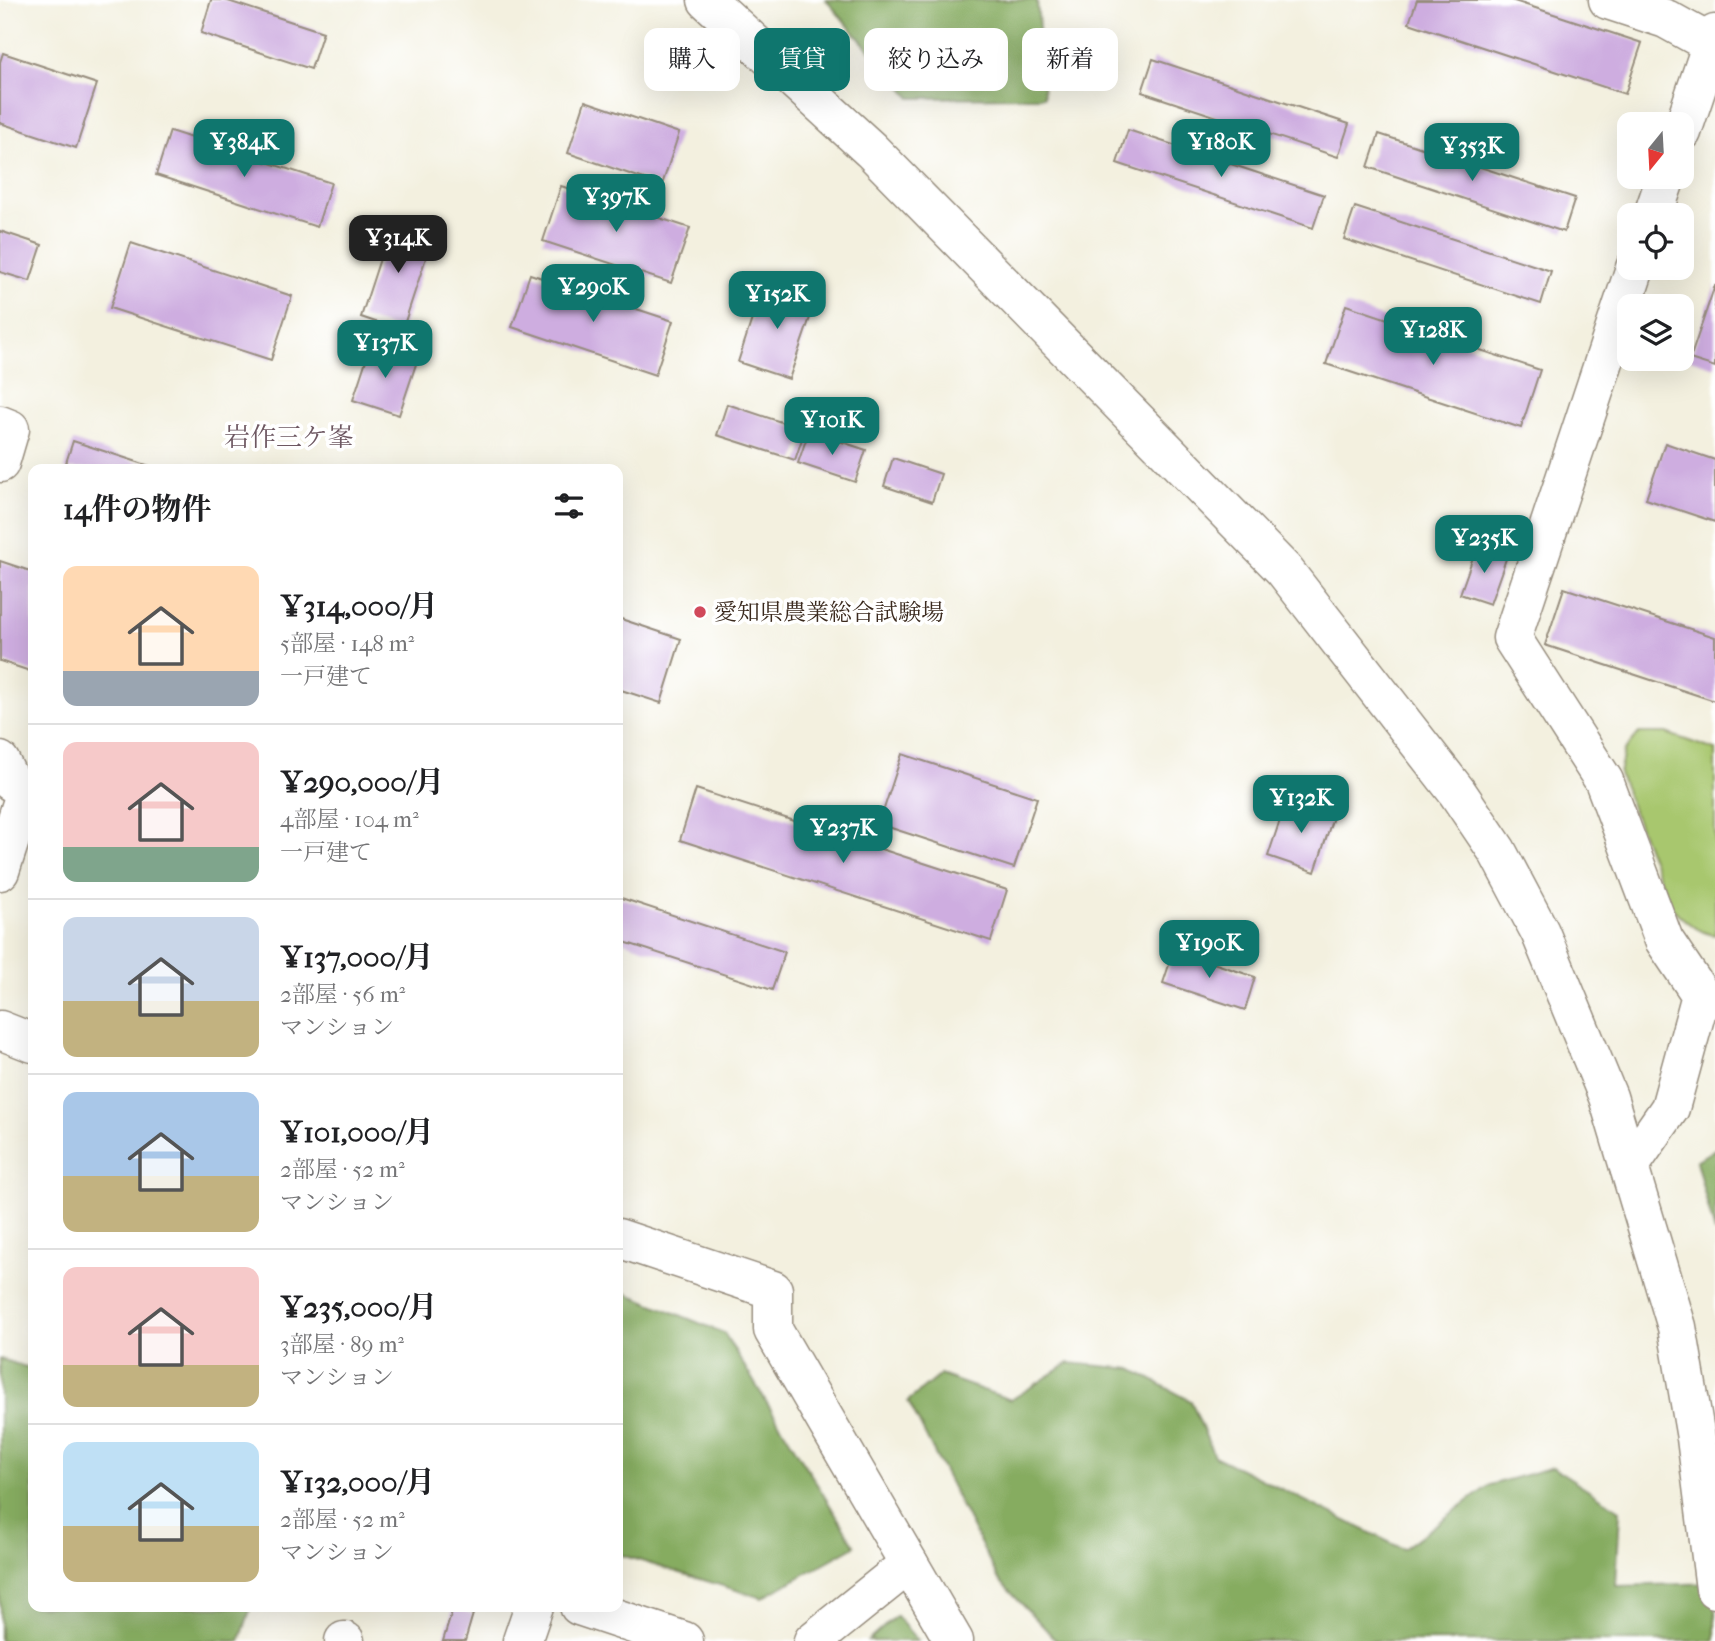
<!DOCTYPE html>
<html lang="ja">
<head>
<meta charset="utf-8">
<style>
	:root { --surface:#fff; --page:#f6f6f6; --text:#202124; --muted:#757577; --line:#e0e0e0; --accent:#0f766e }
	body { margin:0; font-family:"IM FELL French Canon","Noto Serif JP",serif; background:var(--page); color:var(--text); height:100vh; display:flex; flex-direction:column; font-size:26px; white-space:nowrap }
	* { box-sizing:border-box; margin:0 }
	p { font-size:23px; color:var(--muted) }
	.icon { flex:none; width:38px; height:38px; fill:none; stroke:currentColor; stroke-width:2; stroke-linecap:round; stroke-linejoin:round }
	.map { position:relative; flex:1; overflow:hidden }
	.details { position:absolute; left:28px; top:464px; width:595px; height:1148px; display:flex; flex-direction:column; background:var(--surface); border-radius:14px; box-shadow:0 7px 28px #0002 }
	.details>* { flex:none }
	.top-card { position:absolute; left:644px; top:28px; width:665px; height:63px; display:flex; gap:14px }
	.needle { width:46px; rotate:198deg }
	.controls { position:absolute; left:1617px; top:112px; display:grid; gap:14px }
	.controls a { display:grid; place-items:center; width:77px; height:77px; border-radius:14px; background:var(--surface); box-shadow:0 7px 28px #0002; font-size:35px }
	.price { position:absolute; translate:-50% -60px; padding:0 16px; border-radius:14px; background:var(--accent); color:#fff; font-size:23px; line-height:46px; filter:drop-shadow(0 2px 4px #0008) }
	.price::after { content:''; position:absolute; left:50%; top:42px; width:21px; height:16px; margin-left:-10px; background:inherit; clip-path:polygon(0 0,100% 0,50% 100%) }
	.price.active { background:#222; color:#fff }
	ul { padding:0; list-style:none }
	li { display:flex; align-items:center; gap:21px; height:175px; padding:0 35px }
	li+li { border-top:2px solid var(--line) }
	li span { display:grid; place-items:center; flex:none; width:196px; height:140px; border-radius:14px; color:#555 }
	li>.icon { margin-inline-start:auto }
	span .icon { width:84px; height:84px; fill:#fffc; stroke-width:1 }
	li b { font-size:30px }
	h2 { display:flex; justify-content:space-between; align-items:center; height:84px; padding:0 35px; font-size:30px }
	.pill { padding:0 24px; border-radius:14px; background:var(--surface); box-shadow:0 7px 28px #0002; font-size:24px; line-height:63px }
	.pill.active { background:var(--accent); color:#fff }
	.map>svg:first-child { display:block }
	.green { fill:#a8c76e; stroke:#727846; stroke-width:2 }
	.forest { fill:#86ac61; stroke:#606b40; stroke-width:2 }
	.building { fill:#ceade0 }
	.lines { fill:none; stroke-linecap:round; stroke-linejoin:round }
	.minor-casing { stroke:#978d7e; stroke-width:41 }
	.minor { stroke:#fff; stroke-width:38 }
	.poi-dot { fill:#d1495b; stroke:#fff; stroke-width:2.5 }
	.labels { text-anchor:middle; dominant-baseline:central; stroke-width:7; stroke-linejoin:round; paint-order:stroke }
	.poi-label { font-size:23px; fill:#3b2a1e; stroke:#fff; text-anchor:start }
	.quarter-label { font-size:26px; fill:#6e5862; stroke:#fff }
</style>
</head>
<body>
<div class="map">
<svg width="1715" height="1641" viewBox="0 0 1715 1641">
	<rect width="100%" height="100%" fill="#fff"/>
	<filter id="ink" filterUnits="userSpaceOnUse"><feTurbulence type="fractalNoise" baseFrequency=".0143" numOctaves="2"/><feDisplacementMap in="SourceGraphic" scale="14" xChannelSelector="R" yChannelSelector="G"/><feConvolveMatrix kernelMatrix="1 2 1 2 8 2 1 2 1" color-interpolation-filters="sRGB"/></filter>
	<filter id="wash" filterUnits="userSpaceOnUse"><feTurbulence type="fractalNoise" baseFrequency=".00686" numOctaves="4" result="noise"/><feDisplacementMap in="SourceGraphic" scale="28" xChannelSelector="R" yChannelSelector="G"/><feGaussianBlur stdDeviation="1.57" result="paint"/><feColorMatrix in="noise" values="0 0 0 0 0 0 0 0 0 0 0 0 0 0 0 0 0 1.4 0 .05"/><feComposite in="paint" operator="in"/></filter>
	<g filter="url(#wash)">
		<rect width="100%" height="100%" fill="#f3f0df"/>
		<path class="green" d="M1639 733H1666L1715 750V935C1697 933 1682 918 1670 906L1619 774 1624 751Z"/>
		<g class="forest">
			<polygon points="826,0 1037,0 1044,97 911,98"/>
			<polygon points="1715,1149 1715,1233 1696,1161"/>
			<polygon points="618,1290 724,1333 855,1546 762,1598 618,1554"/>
			<polygon points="0,1359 33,1369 33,1606 251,1607 240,1641 0,1641"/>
			<polygon points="1069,1363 1132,1369 1191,1401 1214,1456 1403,1549 1490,1485 1553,1467 1620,1510 1616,1586 1715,1583 1715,1641 1057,1641 999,1580 908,1401 940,1375 1011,1400"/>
			<polygon points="896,1616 918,1641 868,1641"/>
		</g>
		<g id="blocks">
			<g class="building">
				<polygon points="211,0 225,0 323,32 311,69 201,33"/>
				<polygon points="1417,0 1511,0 1642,43 1625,94 1409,23"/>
				<polygon points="3,53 97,84 76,148 0,123 0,62"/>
				<polygon points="1153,59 1349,124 1338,157 1142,92"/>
				<polygon points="585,101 679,133 662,185 568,153"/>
				<polygon points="1128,130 1324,195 1313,228 1117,163"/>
				<polygon points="170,131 331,183 317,227 156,175"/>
				<polygon points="1379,134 1575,198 1564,232 1368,167"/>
				<polygon points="561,186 690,228 671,283 543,241"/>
				<polygon points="1355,207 1551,271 1541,304 1344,239"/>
				<polygon points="393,219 434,233 402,331 361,317"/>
				<polygon points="0,231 42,245 30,281 0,272"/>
				<polygon points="131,243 292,296 271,360 110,308"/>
				<polygon points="530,274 673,321 655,375 512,327"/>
				<polygon points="764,282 816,300 789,379 738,362"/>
				<polygon points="1715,285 1715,367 1690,359"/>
				<polygon points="1346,305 1540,370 1521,428 1326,364"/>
				<polygon points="371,345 417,361 399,415 353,400"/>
				<polygon points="727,404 805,430 795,460 717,435"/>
				<polygon points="809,431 866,450 855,482 798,463"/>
				<polygon points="73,441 156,468 156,469 64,469"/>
				<polygon points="1665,443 1715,460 1715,522 1646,499"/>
				<polygon points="893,458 941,474 932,502 884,486"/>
				<polygon points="1477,546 1507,556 1490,604 1460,594"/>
				<polygon points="0,561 33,572 33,672 0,661"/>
				<polygon points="1564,588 1715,637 1715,701 1545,645"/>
				<polygon points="618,618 681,639 661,703 618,689"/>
				<polygon points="902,754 1037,798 1014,868 879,824"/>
				<polygon points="696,789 1007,890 991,941 680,840"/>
				<polygon points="1287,799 1334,814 1315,872 1268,856"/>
				<polygon points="618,897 785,952 772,990 618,940"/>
				<polygon points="1174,950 1255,977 1245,1010 1163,983"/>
				<polygon points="453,1608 473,1614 465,1641 443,1641"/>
			</g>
		</g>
	</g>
	<g filter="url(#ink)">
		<use href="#blocks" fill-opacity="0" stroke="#978d7e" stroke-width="2"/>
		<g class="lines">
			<defs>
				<g id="minor">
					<polyline points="707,0 871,150 1284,570 1457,792 1497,851 1540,932 1608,1097 1677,1327 1696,1438 1715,1589"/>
					<polyline points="1608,0 1666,19 1715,46"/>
					<polyline points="1682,132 1715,34"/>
					<polyline points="1653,215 1666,177"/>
					<polyline points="0,425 10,429 0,463"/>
					<polyline points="0,761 10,781 26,791 0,871"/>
					<polyline points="0,1030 33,1043"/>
					<polyline points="1629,1167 1670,1108 1701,995 1664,940 1604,781 1512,638 1635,268"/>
					<polyline points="618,1238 773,1290 773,1330 954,1641"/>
					<polyline points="579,1606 684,1641"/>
					<polyline points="344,1641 345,1641"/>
					<polyline points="522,1641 534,1606"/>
					<polyline points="813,1641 909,1564"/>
				</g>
			</defs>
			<use href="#minor" class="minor-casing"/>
			<use href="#minor" class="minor"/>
		</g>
	</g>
	<circle class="poi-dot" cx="700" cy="612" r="7"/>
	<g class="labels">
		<g class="poi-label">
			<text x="714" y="612">愛知県農業総合試験場</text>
		</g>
		<g class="quarter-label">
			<text x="289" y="437">岩作三ケ峯</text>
		</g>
	</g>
</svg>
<div class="controls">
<a><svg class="needle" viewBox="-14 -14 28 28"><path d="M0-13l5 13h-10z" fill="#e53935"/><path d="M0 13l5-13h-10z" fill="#757577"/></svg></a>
<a><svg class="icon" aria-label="locate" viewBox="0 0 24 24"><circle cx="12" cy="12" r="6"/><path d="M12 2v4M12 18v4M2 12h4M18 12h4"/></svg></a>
<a><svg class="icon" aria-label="layers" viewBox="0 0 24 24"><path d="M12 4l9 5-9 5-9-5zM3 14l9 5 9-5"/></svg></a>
</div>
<b class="price" style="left:244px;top:179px">¥384K</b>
<b class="price" style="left:1221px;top:179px">¥180K</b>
<b class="price" style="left:1472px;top:183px">¥353K</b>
<b class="price" style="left:616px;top:234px">¥397K</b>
<b class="price active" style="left:398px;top:275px">¥314K</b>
<b class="price" style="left:593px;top:324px">¥290K</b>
<b class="price" style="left:777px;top:331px">¥152K</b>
<b class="price" style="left:1433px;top:367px">¥128K</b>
<b class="price" style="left:385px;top:380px">¥137K</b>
<b class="price" style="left:832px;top:457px">¥101K</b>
<b class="price" style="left:1484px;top:575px">¥235K</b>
<b class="price" style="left:1301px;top:835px">¥132K</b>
<b class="price" style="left:843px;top:865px">¥237K</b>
<b class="price" style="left:1209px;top:980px">¥190K</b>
<div class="top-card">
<a class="pill">購入</a>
<a class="pill active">賃貸</a>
<a class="pill">絞り込み</a>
<a class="pill">新着</a>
</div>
<section class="details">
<h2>14件の物件<svg class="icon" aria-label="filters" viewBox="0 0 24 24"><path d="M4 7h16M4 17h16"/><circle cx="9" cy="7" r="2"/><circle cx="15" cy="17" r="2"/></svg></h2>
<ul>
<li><span style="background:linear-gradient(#ffd9b3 75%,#9aa5b1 0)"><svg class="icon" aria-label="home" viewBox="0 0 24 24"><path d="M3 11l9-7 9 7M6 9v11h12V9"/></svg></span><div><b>¥314,000/月</b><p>5部屋 · 148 m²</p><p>一戸建て</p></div></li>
<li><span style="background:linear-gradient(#f6c9c9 75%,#7fa58c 0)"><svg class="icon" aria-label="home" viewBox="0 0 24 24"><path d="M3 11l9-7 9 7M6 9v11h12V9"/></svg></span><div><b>¥290,000/月</b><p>4部屋 · 104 m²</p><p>一戸建て</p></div></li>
<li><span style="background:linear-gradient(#c9d6e8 60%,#c2b280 0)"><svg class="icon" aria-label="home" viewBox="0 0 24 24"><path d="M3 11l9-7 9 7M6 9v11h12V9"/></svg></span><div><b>¥137,000/月</b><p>2部屋 · 56 m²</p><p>マンション</p></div></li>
<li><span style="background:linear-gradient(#a9c7e8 60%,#c2b280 0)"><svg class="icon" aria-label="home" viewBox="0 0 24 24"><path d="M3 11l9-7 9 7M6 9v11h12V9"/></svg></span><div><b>¥101,000/月</b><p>2部屋 · 52 m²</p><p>マンション</p></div></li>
<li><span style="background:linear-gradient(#f6c9c9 70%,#c2b280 0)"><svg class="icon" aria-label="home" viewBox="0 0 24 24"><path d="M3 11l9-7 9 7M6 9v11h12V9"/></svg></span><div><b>¥235,000/月</b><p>3部屋 · 89 m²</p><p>マンション</p></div></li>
<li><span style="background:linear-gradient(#bfe0f5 60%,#c2b280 0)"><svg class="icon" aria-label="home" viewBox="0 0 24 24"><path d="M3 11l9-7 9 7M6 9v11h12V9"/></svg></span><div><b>¥132,000/月</b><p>2部屋 · 52 m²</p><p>マンション</p></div></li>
</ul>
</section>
</div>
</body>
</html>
